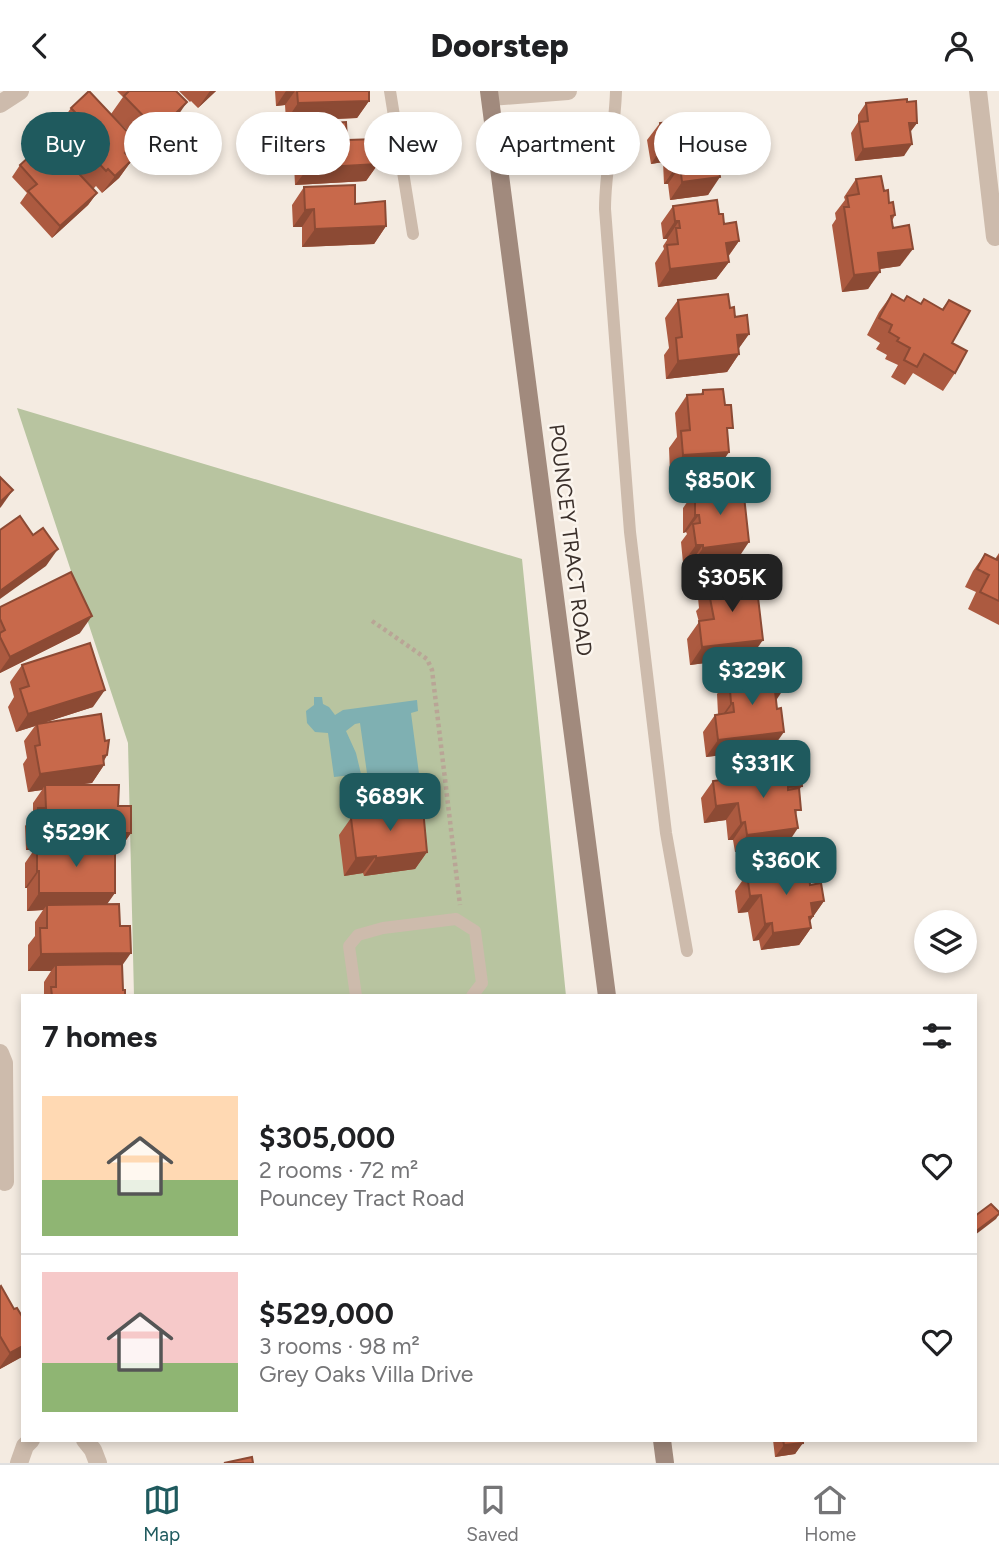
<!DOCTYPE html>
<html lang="en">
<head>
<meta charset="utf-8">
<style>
	:root { --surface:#fff; --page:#f6f6f6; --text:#202124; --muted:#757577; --line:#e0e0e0; --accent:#1f5a5e }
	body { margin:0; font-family:Figtree,sans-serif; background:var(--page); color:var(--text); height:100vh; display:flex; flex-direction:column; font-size:26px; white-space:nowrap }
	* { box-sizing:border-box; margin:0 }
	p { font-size:23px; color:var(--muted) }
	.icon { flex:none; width:38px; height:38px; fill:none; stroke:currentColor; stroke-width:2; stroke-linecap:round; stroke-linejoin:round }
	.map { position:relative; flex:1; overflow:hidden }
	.details { position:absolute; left:21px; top:903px; width:956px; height:448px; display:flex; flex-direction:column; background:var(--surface); border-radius:0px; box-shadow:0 4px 10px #0003 }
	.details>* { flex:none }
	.guide { position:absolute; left:21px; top:21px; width:957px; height:63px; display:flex; gap:14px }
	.fabs { position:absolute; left:914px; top:819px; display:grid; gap:14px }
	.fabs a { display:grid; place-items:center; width:63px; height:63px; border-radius:50%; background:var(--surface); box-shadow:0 4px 10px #0003; font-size:35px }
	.price { position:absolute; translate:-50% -60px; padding:0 16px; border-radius:14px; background:var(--accent); color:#fff; font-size:23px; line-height:46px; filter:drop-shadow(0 2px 4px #0008) }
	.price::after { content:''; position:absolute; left:50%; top:42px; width:21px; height:16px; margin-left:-10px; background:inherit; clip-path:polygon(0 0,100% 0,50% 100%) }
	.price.on { background:#222; color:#fff }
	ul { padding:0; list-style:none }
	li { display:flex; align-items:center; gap:21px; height:175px; padding:0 21px }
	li+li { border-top:2px solid var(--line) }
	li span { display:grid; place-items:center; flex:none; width:196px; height:140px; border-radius:0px; color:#555 }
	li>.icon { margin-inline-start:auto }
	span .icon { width:84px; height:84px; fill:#fffc; stroke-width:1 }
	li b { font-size:30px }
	h2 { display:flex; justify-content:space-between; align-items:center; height:84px; padding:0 21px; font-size:30px }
	.tag { padding:0 24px; border-radius:32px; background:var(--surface); box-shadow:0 4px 10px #0003; font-size:24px; line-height:63px }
	.tag.on { background:var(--accent); color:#fff }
	header { display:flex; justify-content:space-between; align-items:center; height:91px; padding:0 21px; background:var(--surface); font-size:32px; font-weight:800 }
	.dock { display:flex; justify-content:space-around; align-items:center; height:98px; border-top:2px solid var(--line); background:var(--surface); font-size:19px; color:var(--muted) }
	.dock a { display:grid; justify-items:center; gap:4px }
	.dock .on { color:var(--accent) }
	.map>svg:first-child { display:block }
	.green { fill:#b8c4a0 }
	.water { fill:#7fb0b2 }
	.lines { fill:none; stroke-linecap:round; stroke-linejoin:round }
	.path { stroke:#b9a596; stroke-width:4.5; stroke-dasharray:3.5 3.5; stroke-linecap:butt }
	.service { stroke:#cdbbac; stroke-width:12 }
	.minor { stroke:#cdbbac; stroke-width:18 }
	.secondary { stroke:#a18a7d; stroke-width:18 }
	.wall { fill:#ac5a40 }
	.shaded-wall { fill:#8c4a34 }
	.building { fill:#c8694b; stroke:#8c4a34; stroke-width:2 }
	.labels { text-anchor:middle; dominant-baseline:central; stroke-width:5; stroke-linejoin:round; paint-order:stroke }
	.street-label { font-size:21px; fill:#3b302b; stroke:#fbf5ee }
</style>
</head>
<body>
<header><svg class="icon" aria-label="back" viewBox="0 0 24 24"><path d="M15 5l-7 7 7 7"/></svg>Doorstep<svg class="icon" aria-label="person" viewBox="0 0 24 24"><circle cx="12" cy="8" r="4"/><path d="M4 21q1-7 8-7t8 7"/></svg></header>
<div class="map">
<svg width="999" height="1372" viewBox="0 0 999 1372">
	<rect width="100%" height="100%" fill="#f4ebe1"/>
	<polygon class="green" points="17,317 522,468 566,905 134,905 128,652"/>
	<polygon class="water" points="314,606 322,606 323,613 329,616 335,624 343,619 417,609 418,620 411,622 421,698 370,704 360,632 355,633 346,640 356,662 361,683 334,686 328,642 315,641 307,632 306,620 314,614"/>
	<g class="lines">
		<polyline class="path" points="372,530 427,568 432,579 460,814"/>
		<g class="service">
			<polyline points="390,0 413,143"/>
			<path d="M616 0C615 40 605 78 605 118L630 441 666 742 687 860"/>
			<polyline points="356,905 349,855 358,844 383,837 456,828 475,840 482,892 472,905"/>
		</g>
		<g class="minor">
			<polyline points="978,0 995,146"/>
			<polyline points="490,6 568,0"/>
			<polyline points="0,13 20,0"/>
			<polyline points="0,962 4,972 5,1091"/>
			<polyline points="85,1349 93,1359 98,1372"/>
			<polyline points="19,1372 25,1355 31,1349"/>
		</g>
		<g class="secondary">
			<polyline points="489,0 607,905"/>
			<polyline points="662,1349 665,1372"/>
		</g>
	</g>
	<g class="wall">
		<polygon points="117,0 176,0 175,29 146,58 111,23 123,6"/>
		<polygon points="179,0 216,0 198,17 191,10 190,11"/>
		<polygon points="275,0 369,0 369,10 357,27 286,30 285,14 276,15"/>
		<polygon points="907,11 917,32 910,41 904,65 855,70 851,42 858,31 858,24 866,12"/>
		<polygon points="71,17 137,51 127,64 132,69 119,87 102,102 96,95 93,98 64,66 74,50 59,34"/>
		<polygon points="660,32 722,80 719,81 708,104 670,109 668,93 664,93 663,71 651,73 647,49"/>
		<polygon points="295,34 347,49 378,73 366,90 295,94 294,73 284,74 283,52"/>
		<polygon points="20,74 61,77 97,102 88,114 52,147 20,112 27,102 12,86"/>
		<polygon points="856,88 884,100 895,124 892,130 900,175 880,178 868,198 842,201 832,134 836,128 835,122 845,109 844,106"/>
		<polygon points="304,96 355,113 386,135 374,153 302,156 302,136 293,136 292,114"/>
		<polygon points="673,115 719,123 724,133 739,150 728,166 729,171 716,188 658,196 655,172 664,158 663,155 667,149 667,148 663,148 661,132"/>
		<polygon points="892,203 904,210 907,205 920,213 924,208 942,218 949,209 955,282 943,300 913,282 905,294 891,286 898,274 885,268 887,264 876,258 880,252 867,244 879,221"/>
		<polygon points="678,209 730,217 735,226 749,243 738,258 739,263 727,281 666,288 664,264 669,257 665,227"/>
		<polygon points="703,299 727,345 729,361 717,378 670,382 669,357 677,346 675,322 687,304 701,303"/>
		<polygon points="708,393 737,469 691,474 691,471 683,472 681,451 687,443 686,441 683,442 683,417 695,400 704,399"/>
		<polygon points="999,462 999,534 968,518 976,501 965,496 973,480 985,463 995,468"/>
		<polygon points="710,490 751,566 690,574 687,548 699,531 696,520 699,517 698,507"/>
		<polygon points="0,516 80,542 0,582"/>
		<polygon points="22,574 93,616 46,631 107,664 104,670 104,674 92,692 74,694 118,715 131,742 119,759 115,759 107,813 120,835 123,899 125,905 44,905 44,891 51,880 28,880 28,854 35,845 35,831 43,819 27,820 27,797 25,797 25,772 34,759 26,759 25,735 33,723 33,712 42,699 28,701 23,673 27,667 24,650 35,635 16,641 8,616 14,606 10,591"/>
		<polygon points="729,586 776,609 772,658 706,666 703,641 715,624 718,623 717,603"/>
		<polygon points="713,690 802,695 799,699 796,726 786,755 735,761 733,749 728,749 726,729 704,732 701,707"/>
		<polygon points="371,720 403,720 427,761 415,778 364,785 363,782 344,785 339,744 351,727 367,725"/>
		<polygon points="747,783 824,810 810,830 811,837 799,854 761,859 759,849 753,850 748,821 738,822 735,800"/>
		<polygon points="0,1196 14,1218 23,1227 23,1265 0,1278"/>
		<polygon points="773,1349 807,1349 803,1351 795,1363 775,1366"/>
	</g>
	<g class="shaded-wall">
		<polygon points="210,0 216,0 198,17"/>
		<polygon points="286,0 295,0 285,14 276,15"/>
		<polygon points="369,10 357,27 286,30 298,12"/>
		<polygon points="187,11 175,29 146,58 158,40"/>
		<polygon points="909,32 917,32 908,44"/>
		<polygon points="137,51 124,69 125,62"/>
		<polygon points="675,53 663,71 651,73 663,55"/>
		<polygon points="912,53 904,65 855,70 863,58"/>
		<polygon points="297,56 306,56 294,73 284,74"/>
		<polygon points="734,63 722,80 717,81 720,86 708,104 670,109 682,91 722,64"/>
		<polygon points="132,69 119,87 102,102 115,85"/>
		<polygon points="378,73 366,90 295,94 308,77"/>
		<polygon points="680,75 668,93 664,93 676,76"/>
		<polygon points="97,102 88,114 52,147 60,135"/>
		<polygon points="314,118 302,136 293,136 305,119"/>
		<polygon points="675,130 679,130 667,148 663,148"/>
		<polygon points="386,135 374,153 302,156 315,138"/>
		<polygon points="739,150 726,168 726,152"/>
		<polygon points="913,158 900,175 865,180 878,162"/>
		<polygon points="729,171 716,188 658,196 670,178"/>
		<polygon points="880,181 868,198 842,201 854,184"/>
		<polygon points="749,243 737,260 737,244"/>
		<polygon points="739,263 727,281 666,288 678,270"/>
		<polygon points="729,361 717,378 670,382 683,364"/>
		<polygon points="13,399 1,416 0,417 0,411"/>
		<polygon points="695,424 699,424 686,441 683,442"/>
		<polygon points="749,451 737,469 691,474 703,457"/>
		<polygon points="696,454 703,454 691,471 683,472"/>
		<polygon points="58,458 46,475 0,508 0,500"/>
		<polygon points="92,525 80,542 0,582 0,580 10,566"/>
		<polygon points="763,549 751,566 690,574 702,556"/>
		<polygon points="105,599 93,616 37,634 37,633 35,635 16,641 28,623"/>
		<polygon points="783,599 771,617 775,600"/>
		<polygon points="731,612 733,612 721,629 719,629"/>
		<polygon points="784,641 772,658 706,666 718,649"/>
		<polygon points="107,664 100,675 104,674 92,692 45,698 45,694 42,699 28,701 40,683"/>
		<polygon points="738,712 726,729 704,732 716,715"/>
		<polygon points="745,731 733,749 728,749 741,732"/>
		<polygon points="798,737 786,755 735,761 747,744"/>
		<polygon points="38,742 131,742 119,759 37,759 37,754 34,759 26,759"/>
		<polygon points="427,761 415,778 364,785 376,767"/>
		<polygon points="376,765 363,782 344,785 356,767"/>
		<polygon points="37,780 39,780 27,797 25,797"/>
		<polygon points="39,802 115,802 103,819 47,814 43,819 27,820"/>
		<polygon points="761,804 748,821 738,822 750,805"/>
		<polygon points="824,810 805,837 811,837 799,854 761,859 773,842 811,812"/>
		<polygon points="772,832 759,849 753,850 765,833"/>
		<polygon points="131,862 119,879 56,874 51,880 28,880 41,863"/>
		<polygon points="999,1123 996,1128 975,1144 975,1141"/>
		<polygon points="23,1255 22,1266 0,1278 0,1276 10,1262"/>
		<polygon points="803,1352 795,1363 775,1366 784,1354"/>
	</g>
	<g class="building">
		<polygon points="89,0 137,51 125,62 132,69 115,85 108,78 106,80 76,48 90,37 71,17"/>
		<polygon points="129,0 176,0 187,11 158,40 124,5"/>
		<polygon points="297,0 369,0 369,10 298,12"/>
		<polygon points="907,8 907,11 916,10 917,32 909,32 912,53 863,58 859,31 868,30 866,12"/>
		<polygon points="715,24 718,46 731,45 734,63 722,64 723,73 718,73 720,86 682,91 680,75 676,76 675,53 663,55 660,32"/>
		<polygon points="346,31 347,49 377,48 378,73 308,77 306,56 297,56 295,34"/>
		<polygon points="41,55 61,77 68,71 97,102 60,135 28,100 37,93 20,74"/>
		<polygon points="881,85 884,100 888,99 889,112 893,111 895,124 891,125 893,137 909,134 913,158 878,162 880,181 854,184 844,116 849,116 847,105 859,103 856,88"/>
		<polygon points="355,94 355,113 385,110 386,135 315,138 314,118 305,119 304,96"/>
		<polygon points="717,109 719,123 723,123 724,133 736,131 739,150 726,152 729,171 670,178 667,154 678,153 676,137 680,137 679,130 675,130 673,115"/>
		<polygon points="728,203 730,217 734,216 735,226 747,224 749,243 737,244 739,263 678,270 676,247 682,246 678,209"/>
		<polygon points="892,203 904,210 907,205 921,213 924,208 943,219 949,209 970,220 952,252 967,260 955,282 924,263 917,276 904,269 910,257 897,250 899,247 889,241 892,234 879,227"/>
		<polygon points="723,298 725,314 731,314 733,337 727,337 729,361 683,364 681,340 690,339 687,304 703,303 703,299"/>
		<polygon points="0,386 13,399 0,411"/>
		<polygon points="732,390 734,406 744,405 749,451 703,457 703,454 696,454 693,433 700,432 699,424 695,424 695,400 709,398 708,393"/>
		<polygon points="20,425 33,444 43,437 58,458 0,500 0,439"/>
		<polygon points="985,463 997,469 999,465 999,510 980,501 989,484 977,478"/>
		<polygon points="71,481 92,525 10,566 0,546 0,542 5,539 0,528 0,516"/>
		<polygon points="751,485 753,498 757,498 763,549 702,556 699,530 714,528 709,502 711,502 710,490"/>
		<polygon points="90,552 105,599 28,623 20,598 29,595 22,574"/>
		<polygon points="780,579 783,599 775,600 777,618 781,617 784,641 718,649 715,624 734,621 733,612 731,612 729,586"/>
		<polygon points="101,623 105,650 109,649 107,664 103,665 104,674 40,683 35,655 40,654 37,633"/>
		<polygon points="800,678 802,695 788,696 788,699 799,697 801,719 795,719 798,737 747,744 745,731 741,732 738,712 716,715 713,690"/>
		<polygon points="45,694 119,694 118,715 131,715 131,742 38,742 38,717 46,717"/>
		<polygon points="402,716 403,720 423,718 427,761 376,767 376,765 356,767 351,727 372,724 371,720"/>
		<polygon points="37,754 115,754 115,802 39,802 39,780 37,780"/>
		<polygon points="808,775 810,794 821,792 824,810 811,812 813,825 809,826 811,837 773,842 772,832 765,833 761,804 750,805 747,783"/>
		<polygon points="119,813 120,835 130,835 131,862 41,863 40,837 47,837 47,814"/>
		<polygon points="122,873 123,899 125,899 125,905 52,905 51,896 56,896 56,874"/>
		<polygon points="991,1113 999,1121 999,1123 975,1141 975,1125"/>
		<polygon points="1,1195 14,1218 17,1217 23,1227 23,1255 10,1262 0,1245 0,1196"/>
		<polygon points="783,1349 803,1349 803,1352 784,1354"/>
		<polygon points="252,1366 253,1372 224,1372"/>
	</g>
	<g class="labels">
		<g class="street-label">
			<text transform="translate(571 449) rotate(83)">POUNCEY TRACT ROAD</text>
		</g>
	</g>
</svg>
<div class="fabs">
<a><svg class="icon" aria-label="layers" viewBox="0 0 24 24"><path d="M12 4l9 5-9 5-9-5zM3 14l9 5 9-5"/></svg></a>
</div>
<b class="price" style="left:720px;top:426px">$850K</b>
<b class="price on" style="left:732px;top:523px">$305K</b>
<b class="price" style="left:752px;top:616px">$329K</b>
<b class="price" style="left:763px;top:709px">$331K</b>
<b class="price" style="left:390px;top:742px">$689K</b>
<b class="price" style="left:76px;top:778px">$529K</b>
<b class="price" style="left:786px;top:806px">$360K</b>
<div class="guide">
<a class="tag on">Buy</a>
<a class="tag">Rent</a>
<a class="tag">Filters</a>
<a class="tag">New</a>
<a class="tag">Apartment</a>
<a class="tag">House</a>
</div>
<section class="details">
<h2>7 homes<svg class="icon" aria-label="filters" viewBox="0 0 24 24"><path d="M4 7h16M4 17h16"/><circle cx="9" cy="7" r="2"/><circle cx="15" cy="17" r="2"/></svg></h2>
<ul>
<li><span style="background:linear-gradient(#ffd9b3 60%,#8fb573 0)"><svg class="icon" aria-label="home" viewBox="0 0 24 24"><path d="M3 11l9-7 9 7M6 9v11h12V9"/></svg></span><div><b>$305,000</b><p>2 rooms · 72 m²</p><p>Pouncey Tract Road</p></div><svg class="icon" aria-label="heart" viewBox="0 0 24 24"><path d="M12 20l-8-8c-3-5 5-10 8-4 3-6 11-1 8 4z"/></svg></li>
<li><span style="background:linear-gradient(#f6c9c9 65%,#8fb573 0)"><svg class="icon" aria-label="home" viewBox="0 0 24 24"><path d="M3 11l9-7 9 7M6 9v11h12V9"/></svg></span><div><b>$529,000</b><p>3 rooms · 98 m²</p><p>Grey Oaks Villa Drive</p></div><svg class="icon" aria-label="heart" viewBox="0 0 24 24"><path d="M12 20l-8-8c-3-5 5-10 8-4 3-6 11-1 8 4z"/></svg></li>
</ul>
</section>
</div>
<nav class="dock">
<a class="on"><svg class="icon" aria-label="map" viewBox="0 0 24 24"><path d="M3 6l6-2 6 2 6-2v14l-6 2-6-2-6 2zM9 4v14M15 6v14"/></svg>Map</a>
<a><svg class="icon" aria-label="saved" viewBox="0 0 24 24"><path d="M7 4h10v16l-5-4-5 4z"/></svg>Saved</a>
<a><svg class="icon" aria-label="home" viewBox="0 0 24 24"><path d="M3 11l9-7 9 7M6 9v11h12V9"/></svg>Home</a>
</nav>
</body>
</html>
